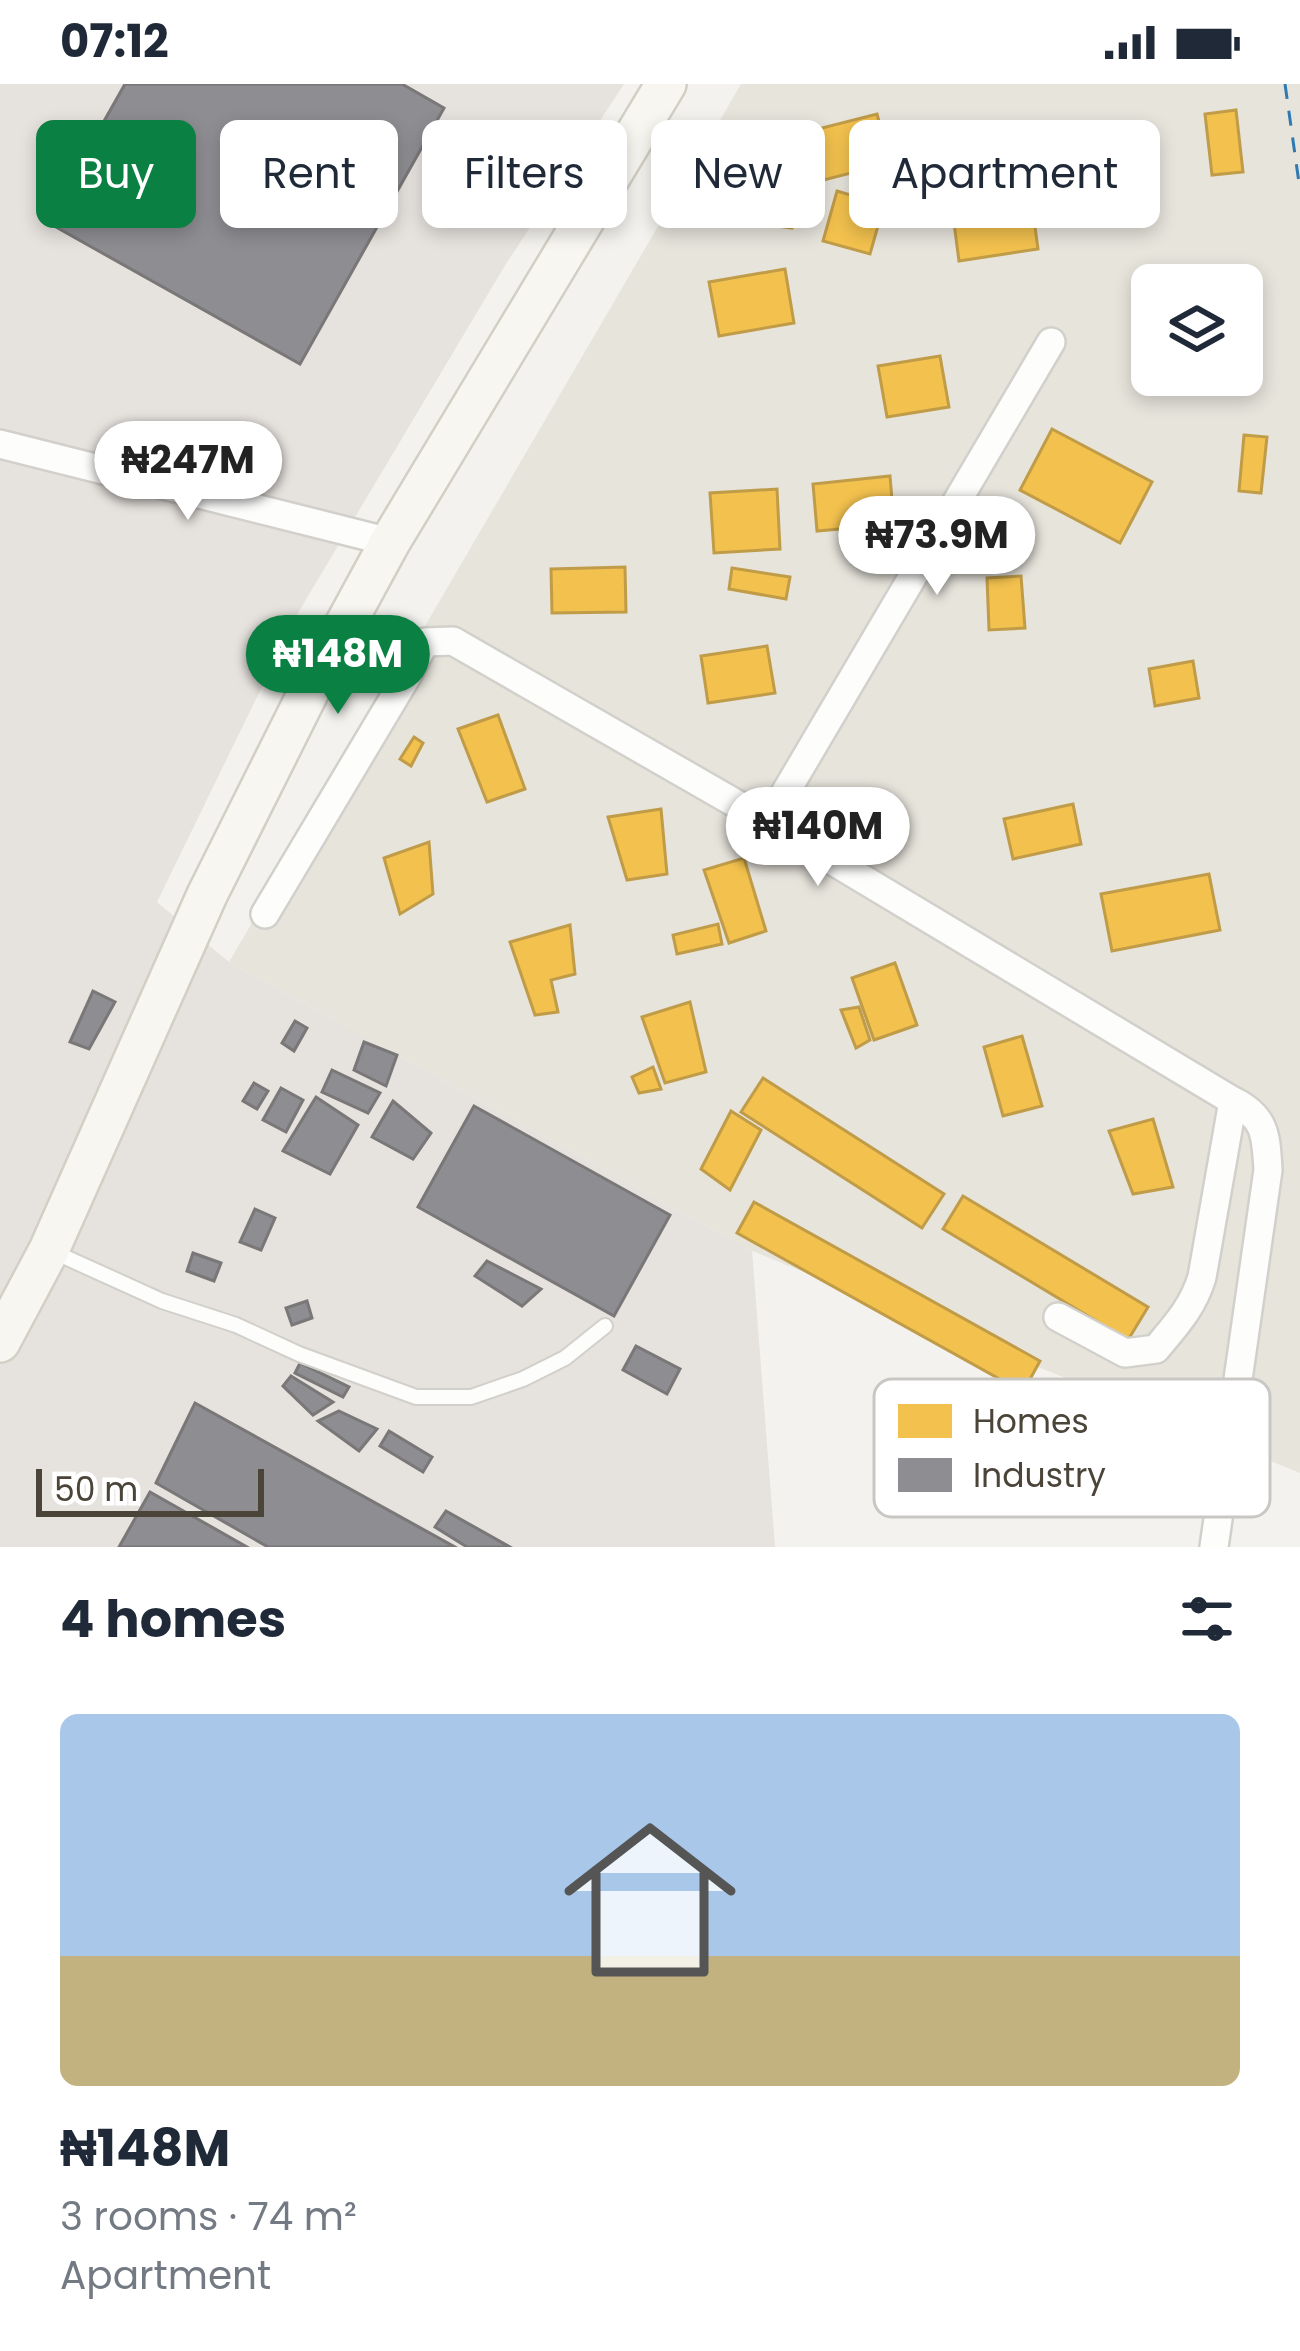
<!DOCTYPE html>
<html lang="en">
<head>
<meta charset="utf-8">
<style>
	:root { --surface:#fff; --page:#f6f6f7; --text:#1f2937; --muted:#747a83; --accent:#0b8043 }
	body { margin:0; font-family:Poppins,sans-serif; background:var(--page); color:var(--text); height:100vh; display:flex; flex-direction:column; font-size:45px; white-space:nowrap }
	* { box-sizing:border-box; margin:0 }
	p { font-size:39px; color:var(--muted) }
	.icon { flex:none; width:66px; height:66px; fill:none; stroke:currentColor; stroke-width:2; stroke-linecap:round; stroke-linejoin:round }
	.map { position:relative; height:1463px; overflow:hidden }
	.details { display:flex; flex-direction:column; background:var(--surface); flex:1 }
	.details>* { flex:none }
	.hud { position:absolute; left:36px; top:36px; width:1230px; height:108px; display:flex; gap:24px }
	.fabs { position:absolute; left:1131px; top:180px; display:grid; gap:24px }
	.fabs a { display:grid; place-items:center; width:132px; height:132px; border-radius:18px; background:var(--surface); box-shadow:0 6px 18px #0003; font-size:60px }
	.scale { position:absolute; left:36px; bottom:30px; width:228px; box-sizing:border-box; padding-left:12px; border:6px solid #4b4439; border-top:0; font-size:33px; line-height:42px; white-space:nowrap; color:#4b4439; -webkit-text-stroke:9px #fff; paint-order:stroke }
	.price { position:absolute; translate:-50% -102px; padding:0 27px; border-radius:42px; background:#fff; color:#222; font-size:39px; line-height:78px; filter:drop-shadow(0 3px 6px #0008) }
	.price::after { content:''; position:absolute; left:50%; top:72px; width:36px; height:27px; margin-left:-18px; background:inherit; clip-path:polygon(0 0,100% 0,50% 100%) }
	.price.selected { background:var(--accent); color:#fff }
	ul { padding:0; list-style:none }
	li { display:grid; align-content:center; gap:24px; height:636px; padding:0 60px }
	li span { display:grid; place-items:center; height:372px; border-radius:18px; color:#555 }
	li>.icon { margin-inline-start:auto }
	span .icon { width:216px; height:216px; fill:#fffc; stroke-width:1 }
	li b { font-size:51px }
	h2 { display:flex; justify-content:space-between; align-items:center; height:144px; padding:0 60px; font-size:51px }
	.chip { padding:0 42px; border-radius:18px; background:var(--surface); box-shadow:0 6px 18px #0003; font-size:42px; line-height:108px }
	.chip.selected { background:var(--accent); color:#fff }
	.status { display:flex; justify-content:space-between; align-items:center; height:84px; padding:0 60px; background:var(--surface); direction:ltr }
	.status svg { height:33px; fill:currentColor }
	.map>svg:first-child { display:block }
	.residential { fill:#e7e4dc; fill-rule:evenodd }
	.industrial { fill:#e6e2de }
	.homes { fill:#f2c14e; stroke:#c09c48; stroke-width:3 }
	.industry { fill:#8d8d92; stroke:#797777; stroke-width:3 }
	.lines { fill:none; stroke-linecap:round; stroke-linejoin:round }
	.ferry { stroke:#2e7ab2; stroke-width:3; stroke-dasharray:15 12; stroke-linecap:butt }
	.lane-casing { stroke:#d2d0cb; stroke-width:18 }
	.street-casing { stroke:#d2d0cb; stroke-width:32 }
	.secondary-casing { stroke:#d3cfc5; stroke-width:44 }
	.lane { stroke:#fdfdfc; stroke-width:14 }
	.street { stroke:#fdfdfc; stroke-width:27 }
	.secondary { stroke:#f7f6f1; stroke-width:39 }
	.key { fill:#fff; stroke:#c9c7c4; stroke-width:3 }
	.key-label { font-size:33px; fill:#4b4439 }
</style>
</head>
<body>
<div class="status"><b>07:12</b><svg viewBox="0 0 49 12"><path d="M0 12V9h3v3zM5 12V6h3v6zM10 12V3h3v9zM15 12V0h3v12zM26 1h20v11H26zM47 4h2v5h-2z"/></svg></div>
<div class="map">
<svg width="1300" height="1463" viewBox="0 0 1300 1463">
	<rect width="100%" height="100%" fill="#f4f2ee"/>
	<path class="residential" d="M741 0H1300V1389L752 1167 229 878ZM1152 201H1242V291H1152Z"/>
	<polygon class="industrial" points="0,0 624,0 504,183 298,529 157,818 229,878 752,1167 775,1463 0,1463"/>
	<g class="homes">
		<polygon points="1236,26 1243,88 1212,91 1205,30"/>
		<polygon points="877,30 890,79 816,98 802,49"/>
		<polygon points="774,85 798,88 792,144 768,141"/>
		<polygon points="837,107 884,121 870,170 823,157"/>
		<polygon points="1031,113 1038,165 959,177 952,124"/>
		<polygon points="785,185 794,239 719,252 709,198"/>
		<polygon points="940,272 949,323 887,333 878,282"/>
		<polygon points="1052,345 1152,398 1120,459 1020,406"/>
		<polygon points="1244,351 1267,353 1261,409 1239,407"/>
		<polygon points="890,392 894,440 817,447 813,400"/>
		<polygon points="777,405 780,465 714,469 710,409"/>
		<polygon points="625,483 626,528 552,529 551,485"/>
		<polygon points="732,484 790,493 786,515 729,505"/>
		<polygon points="1021,492 1025,544 989,546 987,494"/>
		<polygon points="767,562 775,609 708,619 701,572"/>
		<polygon points="1193,577 1199,614 1155,622 1149,585"/>
		<polygon points="498,631 525,705 487,718 458,645"/>
		<polygon points="414,653 423,659 411,682 400,675"/>
		<polygon points="1073,720 1081,760 1013,775 1004,735"/>
		<polygon points="661,725 667,790 627,796 608,733"/>
		<polygon points="429,758 433,810 400,830 384,774"/>
		<polygon points="744,774 766,847 729,859 704,786"/>
		<polygon points="1209,790 1220,846 1112,867 1101,810"/>
		<polygon points="718,840 722,860 677,870 673,851"/>
		<polygon points="570,841 575,890 551,896 558,928 535,931 510,858"/>
		<polygon points="895,879 917,941 874,956 852,894"/>
		<polygon points="690,918 706,988 665,999 642,933"/>
		<polygon points="859,923 870,956 856,964 841,926"/>
		<polygon points="1022,952 1042,1022 1003,1032 984,963"/>
		<polygon points="653,983 661,1005 639,1009 632,993"/>
		<polygon points="763,994 944,1110 922,1144 741,1028"/>
		<polygon points="731,1027 761,1046 730,1106 701,1085"/>
		<polygon points="1153,1035 1173,1103 1133,1110 1109,1047"/>
		<polygon points="963,1112 1148,1223 1128,1256 943,1145"/>
		<polygon points="754,1118 1040,1277 1023,1308 737,1149"/>
	</g>
	<g class="industry">
		<polygon points="125,0 402,0 444,24 300,280 47,138"/>
		<polygon points="93,907 115,918 89,965 70,958"/>
		<polygon points="295,937 307,944 294,967 282,959"/>
		<polygon points="364,958 397,971 386,1002 354,986"/>
		<polygon points="332,986 380,1009 368,1029 322,1008"/>
		<polygon points="254,999 268,1007 257,1025 243,1017"/>
		<polygon points="281,1004 303,1016 286,1048 263,1036"/>
		<polygon points="316,1013 358,1041 330,1090 283,1067"/>
		<polygon points="393,1017 431,1049 413,1075 372,1053"/>
		<polygon points="474,1022 670,1131 614,1232 418,1123"/>
		<polygon points="255,1125 275,1134 261,1166 240,1158"/>
		<polygon points="193,1169 221,1179 214,1197 187,1187"/>
		<polygon points="487,1177 541,1205 522,1222 475,1192"/>
		<polygon points="307,1217 312,1234 292,1241 286,1224"/>
		<polygon points="636,1262 680,1285 667,1310 623,1286"/>
		<polygon points="300,1279 349,1303 343,1313 295,1289"/>
		<polygon points="291,1292 333,1318 313,1331 283,1302"/>
		<polygon points="195,1319 455,1463 268,1463 156,1399"/>
		<polygon points="339,1327 377,1345 359,1367 318,1337"/>
		<polygon points="389,1347 432,1373 423,1388 380,1362"/>
		<polygon points="150,1408 247,1463 119,1463"/>
		<polygon points="446,1427 510,1463 467,1463 435,1443"/>
	</g>
	<g class="lines">
		<polyline class="ferry" points="1285,0 1300,106"/>
		<defs>
			<polyline id="lane" points="54,1168 162,1217 236,1241 299,1270 416,1313 471,1313 523,1295 565,1274 605,1242"/>
			<g id="street">
				<polyline points="0,360 390,458"/>
				<polyline points="768,738 1051,258"/>
				<path d="M265 830 407 592 425 558 453 557 768 738 1233 1017 1202 1193C1193 1223 1176 1241 1156 1265L1125 1269 1058 1233"/>
				<path d="M1214 1463 1268 1086C1266 1052 1266 1033 1233 1017"/>
			</g>
			<polyline id="secondary" points="0,1258 49,1166 207,811 310,605 390,458 666,0"/>
		</defs>
		<use href="#lane" class="lane-casing"/>
		<use href="#street" class="street-casing"/>
		<use href="#secondary" class="secondary-casing"/>
		<use href="#lane" class="lane"/>
		<use href="#street" class="street"/>
		<use href="#secondary" class="secondary"/>
	</g>
	<rect x="874" y="1295" width="396" height="138" rx="18" class="key"/>
	<rect x="898" y="1320" width="54" height="34" fill="#f2c14e"/>
	<rect x="898" y="1374" width="54" height="34" fill="#8d8d92"/>
	<g class="key-label">
		<text x="973" y="1349">Homes</text>
		<text x="973" y="1403">Industry</text>
	</g>
</svg>
<div class="fabs">
<a><svg class="icon" aria-label="layers" viewBox="0 0 24 24"><path d="M12 4l9 5-9 5-9-5zM3 14l9 5 9-5"/></svg></a>
</div>
<div class="scale">50 m</div>
<b class="price" style="left:188px;top:439px">₦247M</b>
<b class="price" style="left:937px;top:514px">₦73.9M</b>
<b class="price selected" style="left:338px;top:633px">₦148M</b>
<b class="price" style="left:818px;top:805px">₦140M</b>
<div class="hud">
<a class="chip selected">Buy</a>
<a class="chip">Rent</a>
<a class="chip">Filters</a>
<a class="chip">New</a>
<a class="chip">Apartment</a>
</div>
</div>
<section class="details">
<h2>4 homes<svg class="icon" aria-label="filters" viewBox="0 0 24 24"><path d="M4 7h16M4 17h16"/><circle cx="9" cy="7" r="2"/><circle cx="15" cy="17" r="2"/></svg></h2>
<ul>
<li><span style="background:linear-gradient(#a9c7e8 65%,#c2b280 0)"><svg class="icon" aria-label="home" viewBox="0 0 24 24"><path d="M3 11l9-7 9 7M6 9v11h12V9"/></svg></span><div><b>₦148M</b><p>3 rooms · 74 m²</p><p>Apartment</p></div></li>
</ul>
</section>
</body>
</html>
